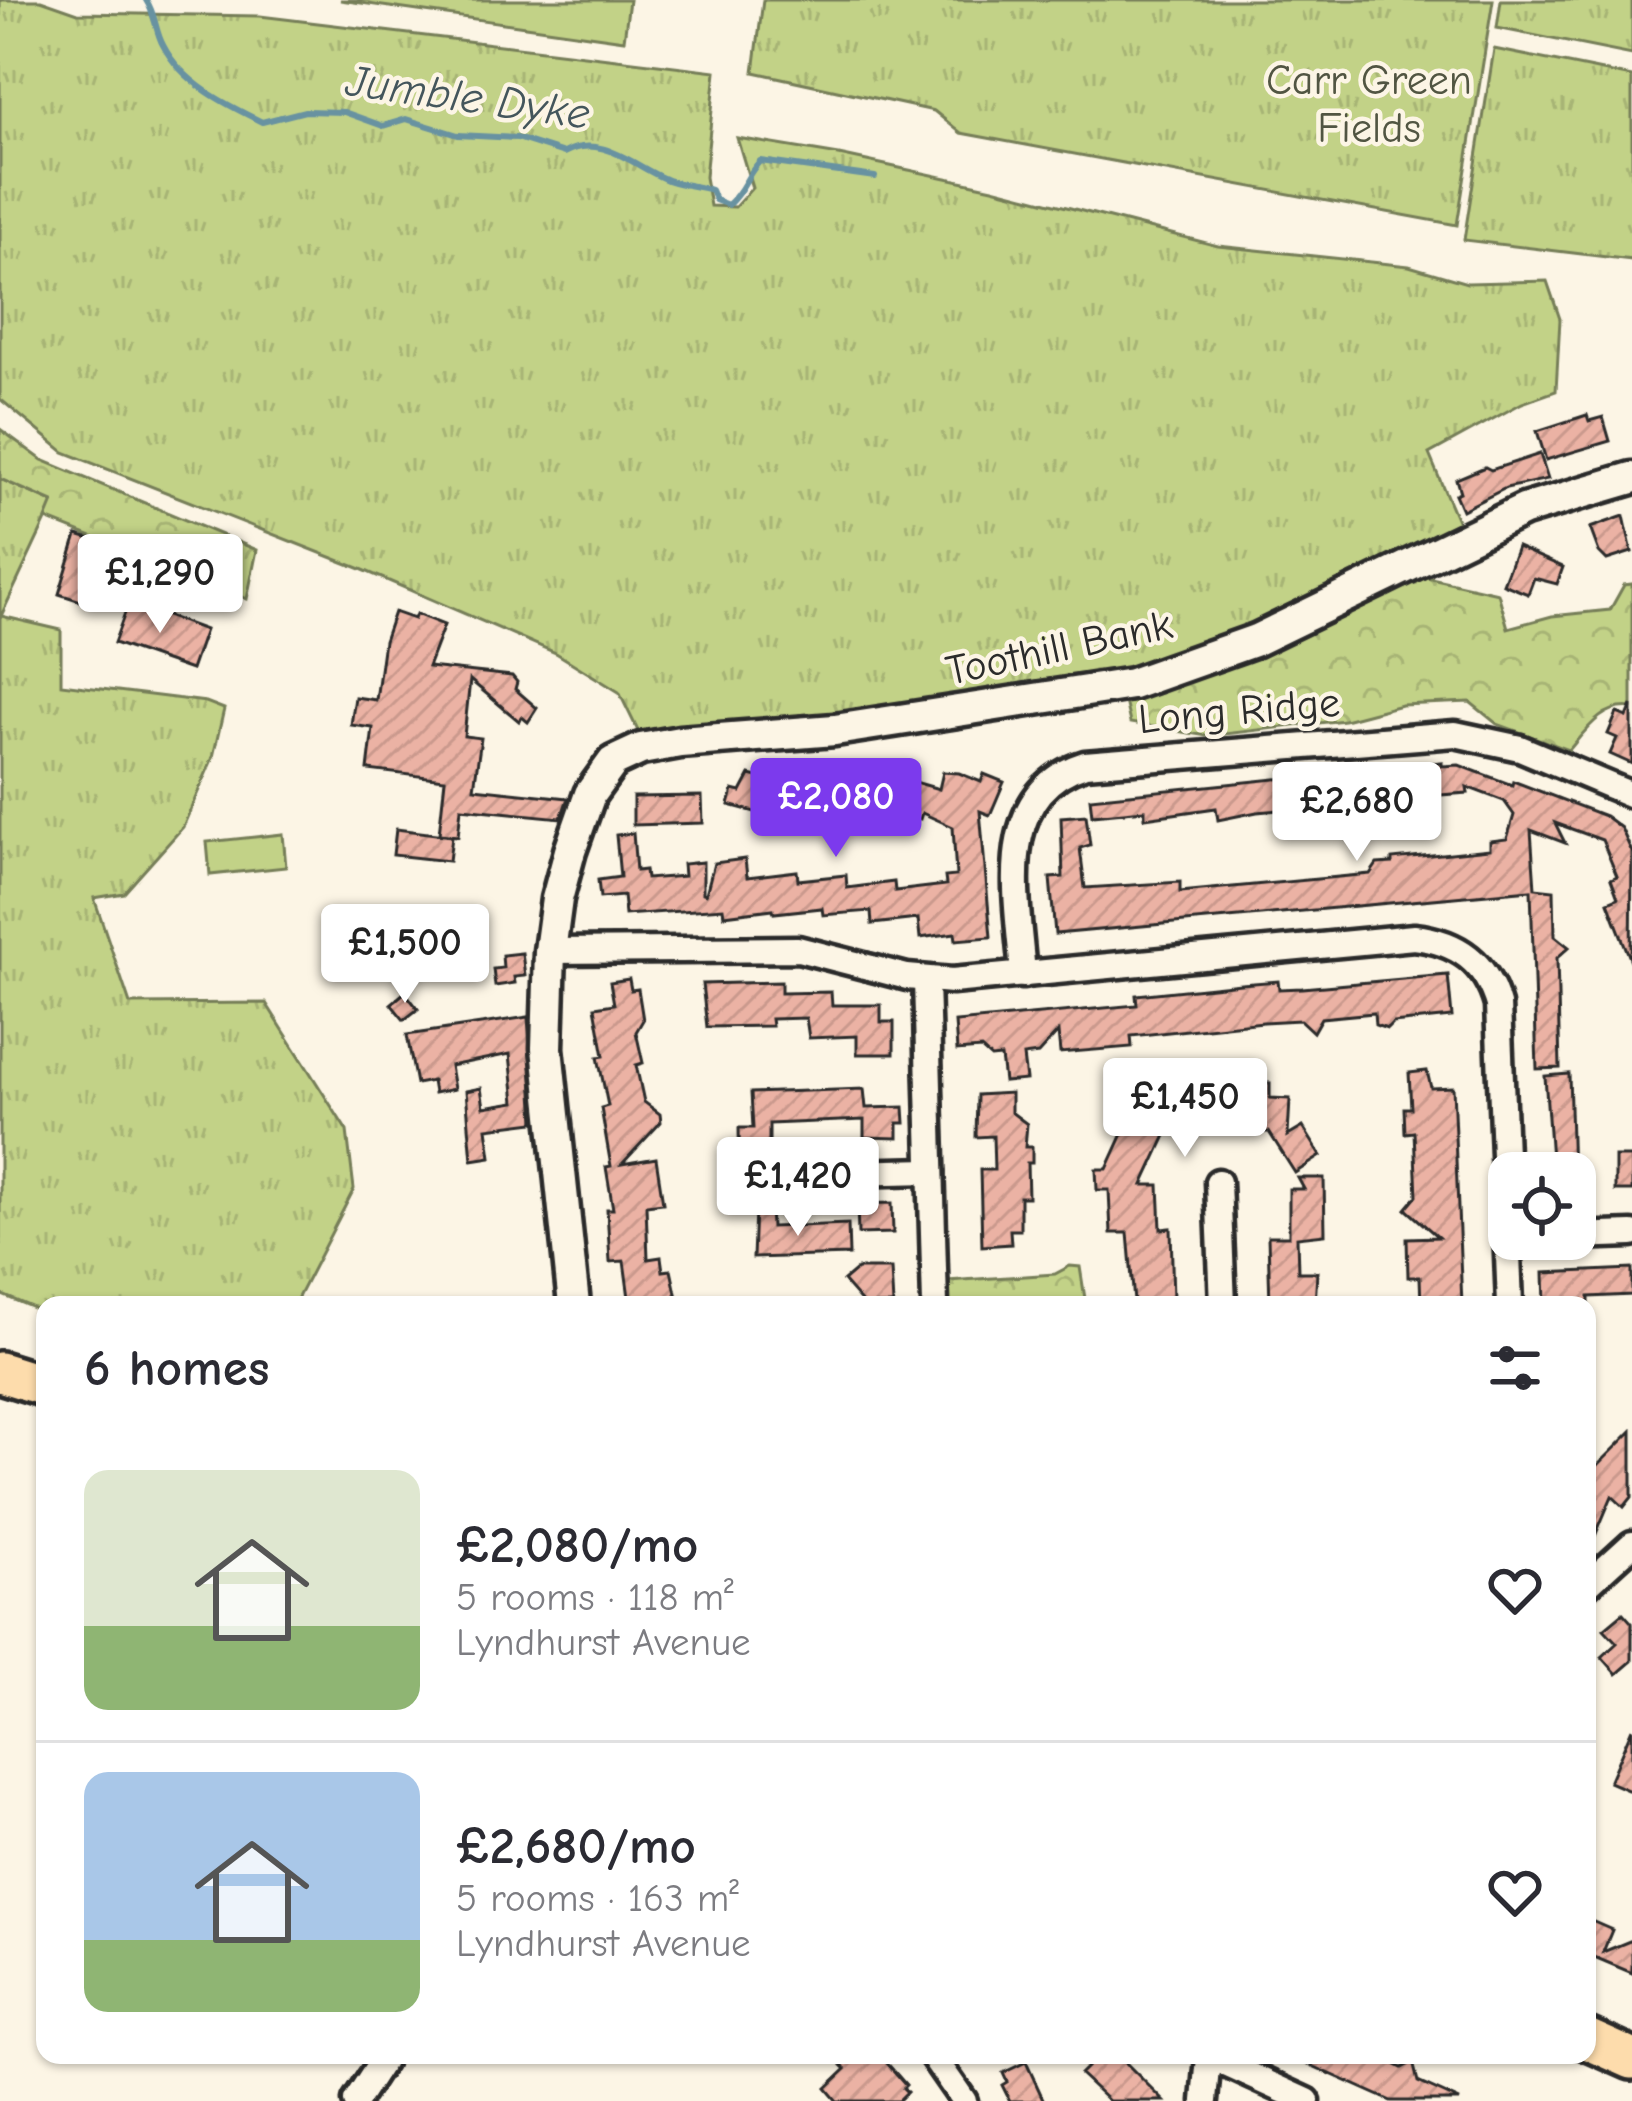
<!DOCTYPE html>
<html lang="en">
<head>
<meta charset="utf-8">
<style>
	:root { --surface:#fff; --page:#f2f2f3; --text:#2b2b33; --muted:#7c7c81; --line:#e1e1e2; --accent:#7c3aed }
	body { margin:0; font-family:"Comic Neue",sans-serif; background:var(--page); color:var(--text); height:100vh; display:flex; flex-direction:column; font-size:45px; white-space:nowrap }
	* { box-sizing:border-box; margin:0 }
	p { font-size:39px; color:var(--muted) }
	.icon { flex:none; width:66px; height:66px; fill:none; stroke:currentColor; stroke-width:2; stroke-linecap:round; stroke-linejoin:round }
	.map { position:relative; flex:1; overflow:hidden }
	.drawer { position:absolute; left:36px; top:1296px; width:1560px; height:768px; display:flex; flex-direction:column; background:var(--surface); border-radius:24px; box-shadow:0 3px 9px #0004 }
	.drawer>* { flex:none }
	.fabs { position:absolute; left:1488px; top:1152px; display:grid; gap:24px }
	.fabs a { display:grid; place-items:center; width:108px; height:108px; border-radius:24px; background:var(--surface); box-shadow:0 3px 9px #0004; font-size:60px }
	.price { position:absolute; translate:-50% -102px; padding:0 27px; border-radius:12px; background:#fff; color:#222; font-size:39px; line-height:78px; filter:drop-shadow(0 3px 6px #0008) }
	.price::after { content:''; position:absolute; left:50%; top:72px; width:36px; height:27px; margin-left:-18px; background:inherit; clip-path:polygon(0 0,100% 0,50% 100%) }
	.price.current { background:var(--accent); color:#fff }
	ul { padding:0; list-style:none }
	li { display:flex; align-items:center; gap:36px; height:300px; padding:0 48px }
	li+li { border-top:3px solid var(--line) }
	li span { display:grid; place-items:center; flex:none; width:336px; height:240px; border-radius:24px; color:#555 }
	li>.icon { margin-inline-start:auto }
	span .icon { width:144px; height:144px; fill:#fffc; stroke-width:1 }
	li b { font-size:51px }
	h2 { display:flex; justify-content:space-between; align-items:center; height:144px; padding:0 48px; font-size:51px }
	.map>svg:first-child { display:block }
	.grass { fill:url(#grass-tufts); stroke:#767e59; stroke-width:3 }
	.forest { fill:url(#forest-crowns); stroke:#767e59; stroke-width:3 }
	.garden { fill:#c2d287; stroke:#767e59; stroke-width:3 }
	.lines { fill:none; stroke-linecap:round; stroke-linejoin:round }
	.stream { stroke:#6792a1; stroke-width:6 }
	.building { fill:url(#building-hatch); stroke:#2b2b2b; stroke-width:3 }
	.minor-casing { stroke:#2b2b2b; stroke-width:33 }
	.tertiary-casing { stroke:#2b2b2b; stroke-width:39 }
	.primary-casing { stroke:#2b2b2b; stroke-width:48 }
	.minor { stroke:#fcf5e5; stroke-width:24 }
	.tertiary { stroke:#fcf5e5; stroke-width:30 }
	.primary { stroke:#fddcac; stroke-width:39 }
	.labels { text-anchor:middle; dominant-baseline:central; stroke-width:9; stroke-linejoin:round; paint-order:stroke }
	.park-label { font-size:42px; fill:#515542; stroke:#fcf5e5 }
	.street-label { font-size:42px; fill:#2b2b2b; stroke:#fcf5e5 }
	.water-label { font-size:45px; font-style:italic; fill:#44565c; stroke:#fcf5e5 }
</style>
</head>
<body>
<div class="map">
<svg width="1632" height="2101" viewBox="0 0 1632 2101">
	<defs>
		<pattern id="grass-tufts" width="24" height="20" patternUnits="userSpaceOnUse" patternTransform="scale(3)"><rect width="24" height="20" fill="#c2d287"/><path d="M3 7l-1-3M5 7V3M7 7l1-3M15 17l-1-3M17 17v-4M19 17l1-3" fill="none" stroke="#a7b475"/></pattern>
		<pattern id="forest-crowns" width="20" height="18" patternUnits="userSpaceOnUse" patternTransform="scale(3)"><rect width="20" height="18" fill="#c2d287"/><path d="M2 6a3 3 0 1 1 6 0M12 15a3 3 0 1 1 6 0" fill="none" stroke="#a7b475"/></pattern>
		<pattern id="building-hatch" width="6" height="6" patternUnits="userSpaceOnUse" patternTransform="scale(3)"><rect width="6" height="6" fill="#ebb2a4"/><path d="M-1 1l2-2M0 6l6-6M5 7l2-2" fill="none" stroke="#ca998d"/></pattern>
	</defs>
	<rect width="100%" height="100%" fill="#fcf5e5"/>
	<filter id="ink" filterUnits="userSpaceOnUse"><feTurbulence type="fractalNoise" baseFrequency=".00833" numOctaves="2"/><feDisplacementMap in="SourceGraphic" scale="24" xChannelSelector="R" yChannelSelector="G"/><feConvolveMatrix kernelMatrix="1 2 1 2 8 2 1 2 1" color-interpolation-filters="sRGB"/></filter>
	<g filter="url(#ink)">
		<g class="grass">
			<polygon points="0,0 41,0 78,13 260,16 716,71 705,177 710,206 735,207 752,188 737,138 839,155 993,188 1218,246 1409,266 1467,283 1547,281 1560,319 1556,391 1522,403 1429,454 1459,525 1309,601 1127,676 932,704 638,731 619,692 556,653 361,569 64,452 0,399"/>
			<polygon points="763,0 1493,0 1457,225 961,133 934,111 754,72"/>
			<polygon points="1501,0 1632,0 1632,55 1497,28"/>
			<polygon points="1494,49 1632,77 1632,260 1464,240"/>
			<polygon points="0,479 54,503 1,616 61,630 61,684 206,702 224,709 213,757 183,827 124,893 94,898 130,1004 266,1003 347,1131 354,1189 294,1305 45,1305 45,1313 0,1294"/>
		</g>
		<g class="forest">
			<polygon points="0,429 42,460 257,550 247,599 46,519 53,502 0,479"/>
			<path d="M1422 576 1498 593 1508 628 1552 616 1610 610 1624 585 1632 584V708C1603 704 1586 730 1569 750L1497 724 1470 702 1401 705 1344 720 1207 736 1130 723 1124 697C1232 663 1321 626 1422 576Z"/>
			<polygon points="1070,1266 1080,1267 1086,1305 949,1305 948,1281 1055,1274"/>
		</g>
		<g class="garden">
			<polygon points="340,0 629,0 624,40"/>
			<polygon points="283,834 286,867 210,875 207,842"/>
		</g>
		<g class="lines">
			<path class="stream" d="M146 0C156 15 155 31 163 45 182 83 227 105 262 122L305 111 344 112 383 126 406 119 458 135 517 138 564 153C599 133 632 164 663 178 676 185 696 185 711 190L715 200 728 205C745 189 745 177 760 161L875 177"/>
		</g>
		<g class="building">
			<polygon points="1587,415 1589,421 1603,417 1610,441 1546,460 1537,431"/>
			<polygon points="1540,454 1548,479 1506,488 1462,510 1455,494 1460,492 1456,479 1485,467 1491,470"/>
			<polygon points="1624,516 1632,552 1607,560 1599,552 1590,528"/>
			<polygon points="77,535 100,542 81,601 59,594"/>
			<polygon points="1517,547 1563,567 1557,584 1534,578 1528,594 1503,584"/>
			<polygon points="129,602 205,630 191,670 114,643"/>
			<polygon points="394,612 414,619 416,614 444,625 428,667 512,676 517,682 515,689 537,708 528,722 522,717 519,721 470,680 464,736 481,738 474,788 568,798 561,818 461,808 458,836 439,834 445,779 368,770 373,728 351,725 355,697 376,700 384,641"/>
			<polygon points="1632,705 1632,764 1610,754 1617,738 1608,734 1617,713 1627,717"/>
			<polygon points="1442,762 1442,766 1459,765 1512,785 1513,781 1605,816 1621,828 1632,852 1631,961 1608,902 1618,898 1611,879 1617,876 1602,840 1555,823 1565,843 1531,830 1535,888 1554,890 1555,936 1569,947 1557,958 1560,1068 1537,1069 1531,890 1055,934 1050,878 1063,877 1061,817 1086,815 1090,845 1080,848 1085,888 1180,882 1180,892 1370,874 1377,864 1392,863 1392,859 1490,849 1490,841 1507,839 1514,815 1504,801 1467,787 1468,793 1426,796 1426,804 1378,806 1378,801 1257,812 1218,820 1216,808 1145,818 1145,810 1092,815 1090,798"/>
			<polygon points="943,772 959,773 981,782 984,774 1004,782 990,815 980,811 991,937 956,940 955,933 920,938 918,919 872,924 871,911 823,915 822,908 774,913 773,909 724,915 723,908 625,915 623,896 600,898 598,880 620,877 616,835 633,833 636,871 645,870 646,879 684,876 683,864 703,862 703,893 706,894 714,863 745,859 747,877 797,871 798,880 846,875 847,888 894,882 895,891 946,885 945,877 956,876 953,827 922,813 920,819 872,808 870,816 820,804 817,817 769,804 766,815 729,805 733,790 741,792 750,775 798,787 801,775 845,787 852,786 855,774 903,785 905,779 939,789"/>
			<polygon points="702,796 703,823 633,825 633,797"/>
			<polygon points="396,829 452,836 449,861 393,855"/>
			<polygon points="522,953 525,976 514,977 515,983 495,986 493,969 503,968 502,955"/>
			<polygon points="1448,975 1452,1017 1393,1023 1387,1029 1375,1025 1374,1013 1321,1018 1313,1032 1300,1020 1263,1022 1131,1036 1132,1047 1060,1053 1058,1032 1038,1054 1023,1056 1026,1080 1004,1082 1001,1057 991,1058 981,1049 957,1051 955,1022 1137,1005 1136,995 1241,984 1278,981 1279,989 1302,988"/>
			<polygon points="629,979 631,990 638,989 643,1020 636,1032 643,1063 636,1065 644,1102 660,1114 661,1122 622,1164 656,1158 663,1203 646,1205 648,1259 661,1257 663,1271 671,1270 677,1298 672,1299 672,1305 630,1305 624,1261 610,1262 607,1209 613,1209 606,1167 611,1166 601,1108 608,1106 598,1057 604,1056 595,1007 614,1004 610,982"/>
			<polygon points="781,982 781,993 831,992 832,1005 881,1005 881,1022 894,1022 894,1054 857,1054 857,1036 809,1038 806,1018 771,1019 772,1026 707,1027 702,984"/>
			<polygon points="405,992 418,1009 404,1020 391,1004"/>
			<polygon points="528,1017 535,1122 487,1128 491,1157 472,1160 466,1091 481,1088 484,1107 515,1102 510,1054 450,1066 454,1089 434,1093 432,1081 416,1084 407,1035"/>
			<polygon points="1206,1062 1245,1062 1245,1082 1270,1083 1270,1098 1290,1099 1288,1136 1303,1127 1321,1156 1295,1173 1269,1132 1213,1132 1190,1136 1182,1101 1143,1185 1159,1185 1161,1229 1171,1228 1173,1300 1134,1302 1128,1233 1111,1233 1109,1190 1097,1190 1096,1169 1107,1169 1132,1114 1123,1100 1139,1089 1153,1108 1170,1086 1200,1096 1200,1079 1205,1079"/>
			<polygon points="1427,1071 1431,1088 1453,1087 1462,1305 1421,1305 1420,1277 1408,1277 1407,1238 1438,1237 1406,1209 1417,1196 1414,1132 1405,1133 1404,1108 1411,1108 1409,1073"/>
			<polygon points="1569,1074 1572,1173 1552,1173 1545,1076"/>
			<polygon points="864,1089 866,1108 904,1107 905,1123 898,1123 898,1138 864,1137 864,1120 769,1124 769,1183 740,1183 739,1128 753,1128 751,1093"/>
			<polygon points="1011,1093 1011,1112 1027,1124 1025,1147 1032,1147 1032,1163 1027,1163 1028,1197 1020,1197 1020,1230 1010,1230 1011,1244 982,1246 980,1170 994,1170 993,1136 976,1137 977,1095"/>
			<rect x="1615" y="1157" width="17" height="34"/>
			<polygon points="1298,1178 1324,1178 1325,1234 1297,1237 1298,1272 1317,1272 1315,1305 1270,1305 1268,1236 1289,1236 1289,1189 1304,1189"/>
			<polygon points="892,1203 893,1233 858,1234 857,1204"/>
			<polygon points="770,1207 771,1227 848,1224 849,1255 753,1258 755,1209"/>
			<polygon points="857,1269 891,1269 893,1305 864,1305 843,1281"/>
			<polygon points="1632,1269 1632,1295 1589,1297 1589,1303 1545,1305 1544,1273"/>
			<polygon points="1632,1431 1632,1497 1624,1507 1612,1496 1587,1555 1587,1476"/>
			<polygon points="1623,1613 1632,1623 1632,1661 1617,1674 1602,1657 1617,1643 1604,1629"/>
			<polygon points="1632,1728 1632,1792 1609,1782"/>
			<polygon points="1587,1919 1612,1930 1603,1952 1632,1940 1632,1973 1587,1954"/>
			<polygon points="854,2055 880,2055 906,2085 903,2088 907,2092 898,2101 837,2101 826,2088 846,2069 842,2065"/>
			<polygon points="1074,2055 1118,2055 1164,2101 1109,2101 1080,2074 1087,2067"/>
			<polygon points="1288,2055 1377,2055 1402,2068 1413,2062 1418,2082 1460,2101 1391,2101"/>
			<polygon points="1026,2062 1044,2101 1010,2101 1002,2085 1007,2082 1003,2073"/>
		</g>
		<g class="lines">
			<defs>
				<g id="minor">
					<path d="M550 951 798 949 907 977 952 981 1414 937C1458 942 1486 962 1498 1005L1510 1305"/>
					<path d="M1023 975C1018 901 992 793 1085 764L1455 734 1520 748 1632 795"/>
					<polyline points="926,980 935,1305"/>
					<polyline points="806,1174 931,1171"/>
					<polyline points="1218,1182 1223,1305"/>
					<polyline points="1575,1236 1632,1234"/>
					<polyline points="1587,1585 1632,1544"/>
					<polyline points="932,2055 964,2101"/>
					<polyline points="1206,2055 1307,2101"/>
					<polyline points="356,2101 386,2055"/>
					<polyline points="1205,2101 1209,2057"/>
				</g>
				<polyline id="tertiary" points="574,1305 547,1048 550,951 557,899 570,851 590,794 613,762 641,749 680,742 835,730 1132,684 1256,640 1524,510 1632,478"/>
				<g id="primary">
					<polyline points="0,1372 45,1386"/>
					<polyline points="1587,2039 1632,2059"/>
				</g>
			</defs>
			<use href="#minor" class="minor-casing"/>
			<use href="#tertiary" class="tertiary-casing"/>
			<use href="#primary" class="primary-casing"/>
			<use href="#minor" class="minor"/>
			<use href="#tertiary" class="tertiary"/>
			<use href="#primary" class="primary"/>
		</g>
	</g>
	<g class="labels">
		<g class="park-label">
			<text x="1369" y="80">Carr Green<tspan x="1369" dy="48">Fields</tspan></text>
		</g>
		<g class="street-label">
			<text transform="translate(1059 648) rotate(-12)">Toothill Bank</text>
			<text transform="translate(1239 711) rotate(-5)">Long Ridge</text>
		</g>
		<g class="water-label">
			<text transform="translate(468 97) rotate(8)">Jumble Dyke</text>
		</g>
	</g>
</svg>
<div class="fabs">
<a><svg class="icon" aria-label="locate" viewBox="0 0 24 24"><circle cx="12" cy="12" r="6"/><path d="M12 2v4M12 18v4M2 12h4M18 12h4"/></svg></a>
</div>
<b class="price" style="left:160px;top:636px">£1,290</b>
<b class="price current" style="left:836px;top:860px">£2,080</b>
<b class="price" style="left:1357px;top:864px">£2,680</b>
<b class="price" style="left:405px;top:1006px">£1,500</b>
<b class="price" style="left:1185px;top:1160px">£1,450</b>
<b class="price" style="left:798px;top:1239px">£1,420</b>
<section class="drawer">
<h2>6 homes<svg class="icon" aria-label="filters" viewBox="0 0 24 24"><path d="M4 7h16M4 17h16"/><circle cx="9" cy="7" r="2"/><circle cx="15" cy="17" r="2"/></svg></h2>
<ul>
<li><span style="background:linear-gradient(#dfe7d0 65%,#8fb573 0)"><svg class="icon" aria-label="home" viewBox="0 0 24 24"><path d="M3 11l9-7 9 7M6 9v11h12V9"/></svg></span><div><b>£2,080/mo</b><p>5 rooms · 118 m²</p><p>Lyndhurst Avenue</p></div><svg class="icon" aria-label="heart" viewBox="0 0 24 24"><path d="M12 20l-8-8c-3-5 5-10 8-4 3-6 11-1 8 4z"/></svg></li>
<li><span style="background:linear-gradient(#a9c7e8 70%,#8fb573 0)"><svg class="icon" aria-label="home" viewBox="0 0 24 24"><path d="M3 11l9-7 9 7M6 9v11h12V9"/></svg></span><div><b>£2,680/mo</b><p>5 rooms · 163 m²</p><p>Lyndhurst Avenue</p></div><svg class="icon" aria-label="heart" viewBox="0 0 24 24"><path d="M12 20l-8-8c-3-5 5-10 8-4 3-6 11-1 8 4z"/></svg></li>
</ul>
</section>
</div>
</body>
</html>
